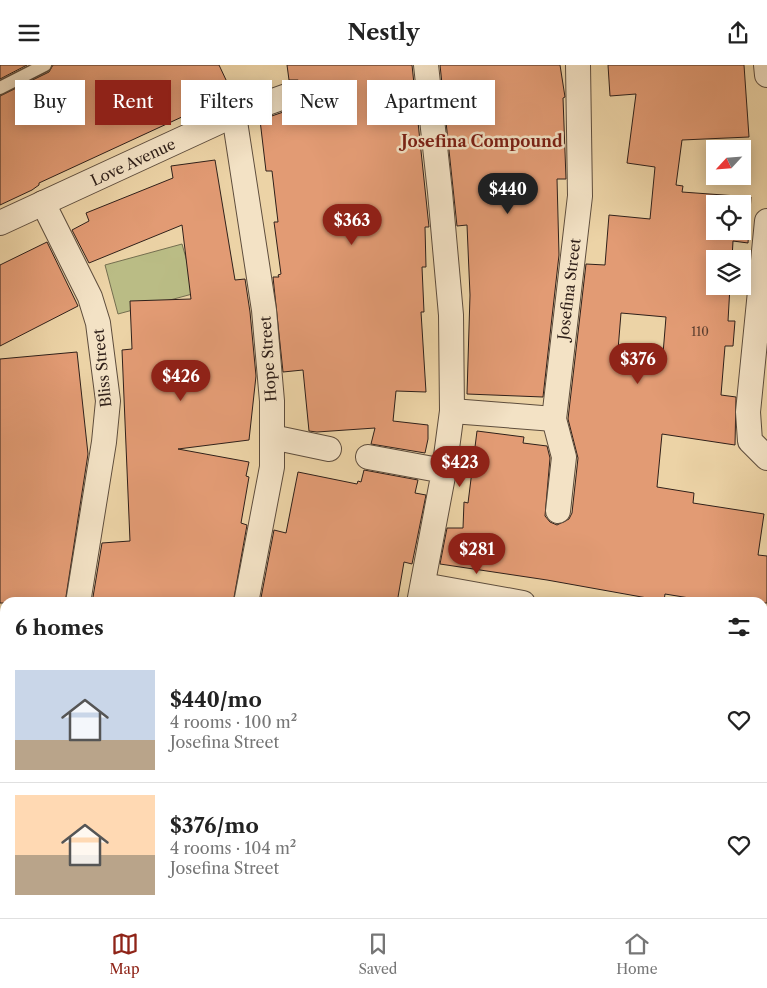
<!DOCTYPE html>
<html lang="en">
<head>
<meta charset="utf-8">
<style>
	:root { --surface:#fff; --page:#f2f2f2; --text:#222; --muted:#767676; --line:#e0e0e0; --accent:#8f2418 }
	body { margin:0; font-family:"Libre Caslon Text",serif; background:var(--page); color:var(--text); height:100vh; display:flex; flex-direction:column; font-size:19px; white-space:nowrap }
	* { box-sizing:border-box; margin:0 }
	p { font-size:16px; color:var(--muted) }
	.icon { flex:none; width:28px; height:28px; fill:none; stroke:currentColor; stroke-width:2; stroke-linecap:round; stroke-linejoin:round }
	.map { position:relative; flex:1; overflow:hidden }
	.sheet { position:absolute; left:0px; top:532px; width:768px; height:321px; display:flex; flex-direction:column; background:var(--surface); border-radius:15px 15px 0 0; box-shadow:0 2px 12px #0003 }
	.sheet>* { flex:none }
	.guide { position:absolute; left:15px; top:15px; width:500px; height:45px; display:flex; gap:10px }
	.needle { width:32px; rotate:244deg }
	.buttons { position:absolute; left:706px; top:75px; display:grid; gap:10px }
	.buttons a { display:grid; place-items:center; width:45px; height:45px; border-radius:0px; background:var(--surface); box-shadow:0 2px 12px #0003; font-size:25px }
	.price { position:absolute; translate:-50% -42px; padding:0 11px; border-radius:18px; background:var(--accent); color:#fff; font-size:16px; line-height:32px; filter:drop-shadow(0 1px 2px #0008) }
	.price::after { content:''; position:absolute; left:50%; top:30px; width:15px; height:11px; margin-left:-8px; background:inherit; clip-path:polygon(0 0,100% 0,50% 100%) }
	.price.on { background:#222; color:#fff }
	ul { padding:0; list-style:none }
	li { display:flex; align-items:center; gap:15px; height:125px; padding:0 15px }
	li+li { border-top:1px solid var(--line) }
	li span { display:grid; place-items:center; flex:none; width:140px; height:100px; border-radius:0px; color:#555 }
	li>.icon { margin-inline-start:auto }
	span .icon { width:60px; height:60px; fill:#fffc; stroke-width:1 }
	li b { font-size:21px }
	h2 { display:flex; justify-content:space-between; align-items:center; height:60px; padding:0 15px; font-size:21px }
	.pill { padding:0 18px; border-radius:0px; background:var(--surface); box-shadow:0 2px 12px #0003; font-size:18px; line-height:45px }
	.pill.on { background:var(--accent); color:#fff }
	header { display:flex; justify-content:space-between; align-items:center; height:65px; padding:0 15px; background:var(--surface); font-size:22px; font-weight:700 }
	.tabs { display:flex; justify-content:space-around; align-items:center; height:70px; border-top:1px solid var(--line); background:var(--surface); font-size:14px; color:var(--muted) }
	.tabs a { display:grid; justify-items:center; gap:2px }
	.tabs .on { color:var(--accent) }
	.map>svg:first-child { display:block }
	.green { fill:#babc85; stroke:#746e50 }
	.building { fill:#e29b74; stroke:#2f201a; fill-rule:evenodd }
	.lines { fill:none; stroke-linecap:round; stroke-linejoin:round }
	.lane-casing { stroke:#5e4d3d; stroke-width:15 }
	.street-casing { stroke:#5e4d3d; stroke-width:26 }
	.lane { stroke:#f3e2c5; stroke-width:12 }
	.street { stroke:#f3e2c5; stroke-width:24 }
	.labels { text-anchor:middle; dominant-baseline:central; stroke-width:5; stroke-linejoin:round; paint-order:stroke }
	.number-label { font-size:12px; fill:#5c3f30 }
	.street-label { font-size:15px; fill:#2f201a; stroke:#f3e2c5 }
	.neighbourhood-label { font-size:16px; font-weight:bold; fill:#7a1f14; stroke:#f3e2c5 }
</style>
</head>
<body>
<header><svg class="icon" aria-label="menu" viewBox="0 0 24 24"><path d="M4 6h16M4 12h16M4 18h16"/></svg>Nestly<svg class="icon" aria-label="share" viewBox="0 0 24 24"><path d="M12 15V3M7 8l5-5 5 5M5 13v7h14v-7"/></svg></header>
<div class="map">
<svg width="767" height="853" viewBox="0 0 767 853">
	<rect width="100%" height="100%" fill="#ecd3a6"/>
	<filter id="stains"><feTurbulence type="fractalNoise" baseFrequency=".004" numOctaves="4"/><feColorMatrix values="0 0 0 0 .2 0 0 0 0 .09 0 0 0 0 .02 0 0 0 .5 -.17"/></filter>
	<radialGradient id="worn" r=".72"><stop offset=".6" stop-color="#630" stop-opacity="0"/><stop offset="1" stop-color="#630" stop-opacity=".3"/></radialGradient>
	<g class="green">
		<polygon points="182,179 196,228 118,249 105,200"/>
		<polygon points="0,678 5,679 5,765 0,764"/>
	</g>
	<g class="building">
		<polygon points="0,0 27,0 0,14"/>
		<polygon points="53,0 219,0 235,34 187,57 184,51 39,118 39,120 32,125 0,140 0,31 49,7"/>
		<polygon points="287,0 412,0 429,162 425,162 426,202 422,202 424,247 421,247 426,327 396,326 393,356 428,360 428,374 425,388 371,379 375,363 317,367 309,366 303,305 283,307 273,212 279,212 278,210 281,209 274,157 278,157 272,106 266,106 260,55 295,43 306,36 309,30 308,23 298,15 289,15"/>
		<polygon points="440,0 560,0 565,32 563,33 566,114 557,114 559,190 543,332 467,329 470,230 467,160 457,161"/>
		<path d="M608 0H744L749 72 682 75 676 120 683 121 682 127 751 132 748 178 733 176 732 194H715V221H730L728 256H735L733 281H725L721 330 736 332 735 380 662 369 657 422 694 428 693 438 764 449 758 490 767 491V538H720L665 529 664 536 547 515 440 499 447 463H463L464 437 468 438 477 366 524 372 523 378 547 381 550 393 545 451 550 457 557 460 569 454 572 448 578 393 568 354 586 199 605 200 609 150 650 154 655 102 627 98 636 29 610 31ZM715 139H742V166H715ZM621 248 666 252 662 301 617 297Z"/>
		<polygon points="215,95 235,215 245,214 250,247 256,311 249,375 178,384 249,397 246,411 249,412 241,458 247,460 233,538 92,538 102,478 130,476 122,285 132,284 130,236 191,234 182,160 89,198 72,165 89,156 86,148 173,113 171,101"/>
		<polygon points="47,177 78,241 0,281 0,200"/>
		<polygon points="77,287 88,389 65,538 0,538 0,294"/>
		<polygon points="364,405 418,415 415,428 426,430 412,499 404,497 397,538 260,538 274,465 286,468 298,407 357,419 358,416 361,417"/>
	</g>
	<g class="lines">
		<defs>
			<polyline id="lane" points="0,23 45,0"/>
			<g id="street">
				<polyline points="426,0 440,127 451,250 452,346 444,406"/>
				<polyline points="766,0 767,10"/>
				<polyline points="234,50 264,245 272,336 272,402 246,538"/>
				<polyline points="43,138 90,232 98,258 108,336 104,377 78,538"/>
				<polyline points="767,156 748,347 750,376 767,393"/>
				<polyline points="0,158 234,50 295,28"/>
				<polyline points="452,346 554,354"/>
				<polyline points="272,372 329,384"/>
				<polyline points="368,392 444,406 419,538"/>
				<polyline points="558,446 564,392 554,354 580,131 578,0"/>
				<polyline points="423,520 523,538"/>
				<polyline points="762,574 767,575"/>
				<polyline points="762,625 767,603"/>
				<polyline points="347,853 348,849"/>
				<polyline points="534,853 535,849"/>
				<polyline points="715,853 716,849"/>
			</g>
		</defs>
		<use href="#lane" class="lane-casing"/>
		<use href="#street" class="street-casing"/>
		<use href="#lane" class="lane"/>
		<use href="#street" class="street"/>
	</g>
	<g class="labels">
		<g class="number-label">
			<text x="700" y="266">110</text>
		</g>
		<g class="street-label">
			<text transform="translate(133 97) rotate(-25)">Love Avenue</text>
			<text transform="translate(569 224) rotate(-83)">Josefina Street</text>
			<text transform="translate(268 294) rotate(-94)">Hope Street</text>
			<text transform="translate(102 303) rotate(-96)">Bliss Street</text>
		</g>
		<g class="neighbourhood-label">
			<text x="482" y="76">Josefina Compound</text>
		</g>
	</g>
	<rect width="100%" height="100%" filter="url(#stains)"/>
	<rect width="100%" height="100%" fill="url(#worn)"/>
</svg>
<div class="buttons">
<a><svg class="needle" viewBox="-14 -14 28 28"><path d="M0-13l5 13h-10z" fill="#e53935"/><path d="M0 13l5-13h-10z" fill="#767676"/></svg></a>
<a><svg class="icon" aria-label="locate" viewBox="0 0 24 24"><circle cx="12" cy="12" r="6"/><path d="M12 2v4M12 18v4M2 12h4M18 12h4"/></svg></a>
<a><svg class="icon" aria-label="layers" viewBox="0 0 24 24"><path d="M12 4l9 5-9 5-9-5zM3 14l9 5 9-5"/></svg></a>
</div>
<b class="price on" style="left:508px;top:150px">$440</b>
<b class="price" style="left:352px;top:181px">$363</b>
<b class="price" style="left:638px;top:320px">$376</b>
<b class="price" style="left:181px;top:337px">$426</b>
<b class="price" style="left:460px;top:423px">$423</b>
<b class="price" style="left:477px;top:510px">$281</b>
<div class="guide">
<a class="pill">Buy</a>
<a class="pill on">Rent</a>
<a class="pill">Filters</a>
<a class="pill">New</a>
<a class="pill">Apartment</a>
</div>
<section class="sheet">
<h2>6 homes<svg class="icon" aria-label="filters" viewBox="0 0 24 24"><path d="M4 7h16M4 17h16"/><circle cx="9" cy="7" r="2"/><circle cx="15" cy="17" r="2"/></svg></h2>
<ul>
<li><span style="background:linear-gradient(#c9d6e8 70%,#b9a48a 0)"><svg class="icon" aria-label="home" viewBox="0 0 24 24"><path d="M3 11l9-7 9 7M6 9v11h12V9"/></svg></span><div><b>$440/mo</b><p>4 rooms · 100 m²</p><p>Josefina Street</p></div><svg class="icon" aria-label="heart" viewBox="0 0 24 24"><path d="M12 20l-8-8c-3-5 5-10 8-4 3-6 11-1 8 4z"/></svg></li>
<li><span style="background:linear-gradient(#ffd9b3 60%,#b9a48a 0)"><svg class="icon" aria-label="home" viewBox="0 0 24 24"><path d="M3 11l9-7 9 7M6 9v11h12V9"/></svg></span><div><b>$376/mo</b><p>4 rooms · 104 m²</p><p>Josefina Street</p></div><svg class="icon" aria-label="heart" viewBox="0 0 24 24"><path d="M12 20l-8-8c-3-5 5-10 8-4 3-6 11-1 8 4z"/></svg></li>
</ul>
</section>
</div>
<nav class="tabs">
<a class="on"><svg class="icon" aria-label="map" viewBox="0 0 24 24"><path d="M3 6l6-2 6 2 6-2v14l-6 2-6-2-6 2zM9 4v14M15 6v14"/></svg>Map</a>
<a><svg class="icon" aria-label="saved" viewBox="0 0 24 24"><path d="M7 4h10v16l-5-4-5 4z"/></svg>Saved</a>
<a><svg class="icon" aria-label="home" viewBox="0 0 24 24"><path d="M3 11l9-7 9 7M6 9v11h12V9"/></svg>Home</a>
</nav>
</body>
</html>
